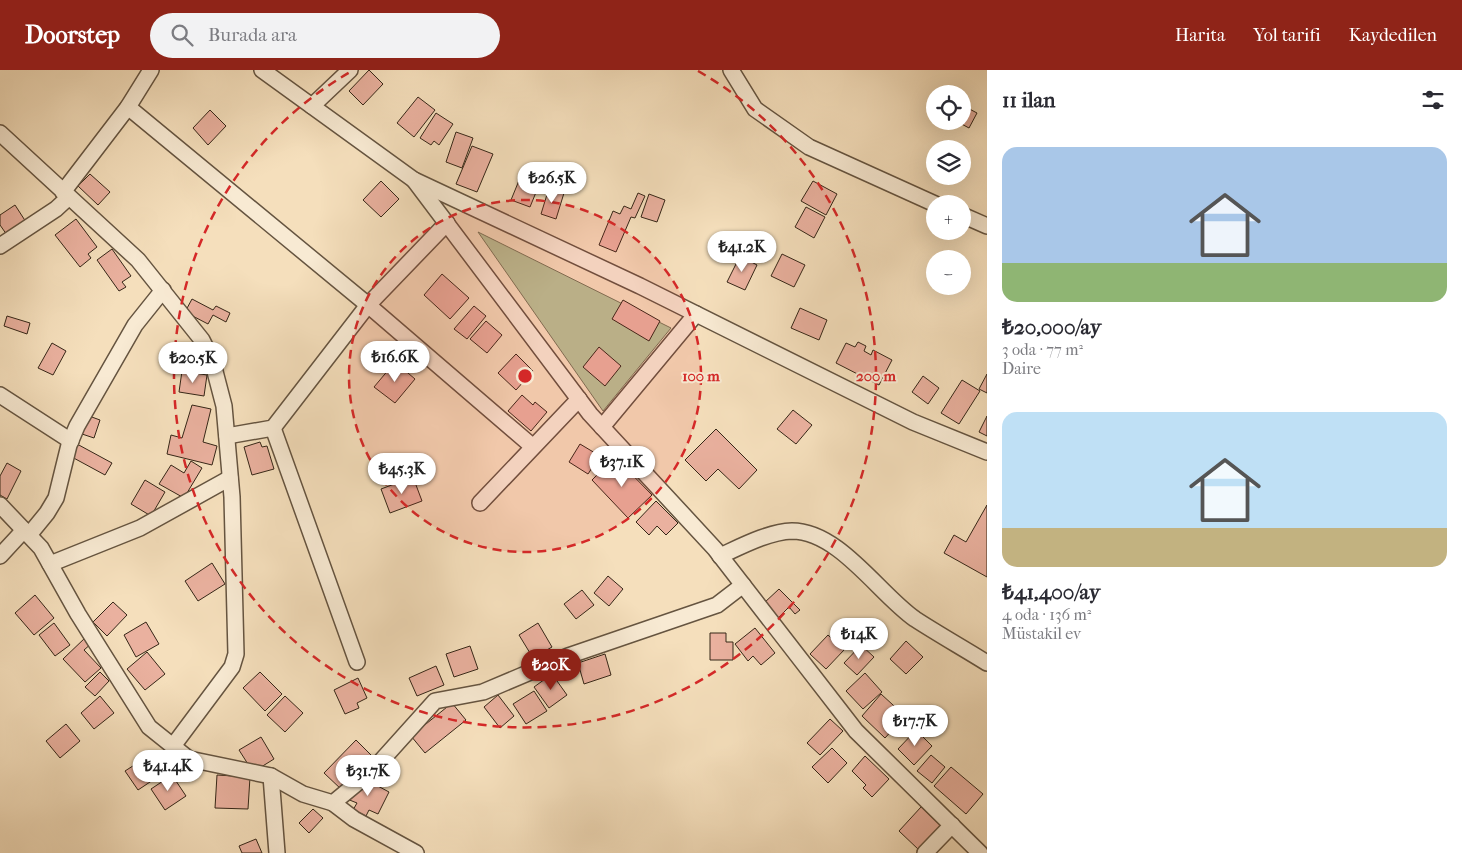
<!DOCTYPE html>
<html lang="tr">
<head>
<meta charset="utf-8">
<style>
	:root { --surface:#fff; --page:#f2f2f3; --text:#2b2b33; --muted:#7c7c81; --accent:#8f2418 }
	body { margin:0; font-family:"IM FELL French Canon",serif; background:var(--page); color:var(--text); height:100vh; display:flex; flex-direction:column; font-size:19px; white-space:nowrap }
	* { box-sizing:border-box; margin:0 }
	p { font-size:16px; color:var(--muted) }
	.icon { flex:none; width:28px; height:28px; fill:none; stroke:currentColor; stroke-width:2; stroke-linecap:round; stroke-linejoin:round }
	.map { position:relative; flex:1; overflow:hidden }
	.side { display:flex; flex-direction:column; background:var(--surface); width:475px }
	.side>* { flex:none }
	.tools { position:absolute; left:926px; top:15px; display:grid; gap:10px }
	.tools a { display:grid; place-items:center; width:45px; height:45px; border-radius:50%; background:var(--surface); box-shadow:0 5px 20px #0002; font-size:25px }
	.price { position:absolute; translate:-50% -42px; padding:0 11px; border-radius:18px; background:#fff; color:#222; font-size:16px; line-height:32px; filter:drop-shadow(0 1px 2px #0008) }
	.price::after { content:''; position:absolute; left:50%; top:30px; width:15px; height:11px; margin-left:-8px; background:inherit; clip-path:polygon(0 0,100% 0,50% 100%) }
	.price.active { background:var(--accent); color:#fff }
	ul { padding:0; list-style:none }
	li { display:grid; align-content:center; gap:10px; height:265px; padding:0 15px }
	li span { display:grid; place-items:center; height:155px; border-radius:15px; color:#555 }
	li>.icon { margin-inline-start:auto }
	span .icon { width:90px; height:90px; fill:#fffc; stroke-width:1 }
	li b { font-size:21px }
	h2 { display:flex; justify-content:space-between; align-items:center; height:60px; padding:0 15px; font-size:21px }
	header { display:flex; align-items:center; gap:30px; box-sizing:border-box; height:70px; padding:0 25px; background:var(--accent); color:#fff }
	header strong { font-size:24px }
	nav { display:flex; gap:28px; margin-inline-start:auto; font-size:18px }
	.search { width:350px; height:45px; background:var(--page); display:flex; align-items:center; gap:12px; box-sizing:border-box; padding:0 18px; border-radius:28px; color:var(--muted); font-size:19px }
	main { display:flex; flex:1; min-height:0 }
	.map>svg:first-child { display:block }
	.green { fill:#b7c294; stroke:#767456 }
	.building { fill:#eab19f; stroke:#352617 }
	.lines { fill:none; stroke-linecap:round; stroke-linejoin:round }
	.minor-casing { stroke:#655440; stroke-width:18 }
	.minor { stroke:#f8ead3; stroke-width:15 }
	.ring { fill:none; stroke:#d62828; stroke-width:2.5; stroke-dasharray:9 6 }
	.centre { fill:#d62828; stroke:#f8ead3; stroke-width:2.5 }
	.ring-label { font-size:15px; text-anchor:middle; font-weight:bold; fill:#d62828; stroke:#f8ead3; stroke-width:4; stroke-linejoin:round; paint-order:stroke }
</style>
</head>
<body>
<header>
<strong>Doorstep</strong>
<div class="search"><svg class="icon" aria-label="search" viewBox="0 0 24 24"><circle cx="10" cy="10" r="6"/><path d="M15 15l6 6"/></svg>Burada ara</div>
<nav><a>Harita</a><a>Yol tarifi</a><a>Kaydedilen</a></nav>
</header>
<main>
<div class="map">
<svg width="987" height="783" viewBox="0 0 987 783">
	<rect width="100%" height="100%" fill="#f5dfbc"/>
	<filter id="stains"><feTurbulence type="fractalNoise" baseFrequency=".004" numOctaves="4"/><feColorMatrix values="0 0 0 0 .2 0 0 0 0 .09 0 0 0 0 .02 0 0 0 .5 -.17"/></filter>
	<radialGradient id="worn" r=".72"><stop offset=".6" stop-color="#630" stop-opacity="0"/><stop offset="1" stop-color="#630" stop-opacity=".3"/></radialGradient>
	<polygon class="green" points="478,162 671,258 603,341"/>
	<g class="building">
		<polygon points="369,0 383,14 363,35 349,21"/>
		<polygon points="418,27 435,40 414,67 397,53"/>
		<polygon points="962,35 977,43 969,58 956,51 962,51"/>
		<polygon points="210,40 226,56 208,75 193,58"/>
		<polygon points="436,43 453,54 439,75 434,71 431,75 420,68"/>
		<polygon points="456,62 473,68 462,98 446,92"/>
		<polygon points="472,76 493,84 477,122 456,114"/>
		<polygon points="90,104 110,122 98,135 78,116"/>
		<polygon points="520,108 539,115 530,137 511,130"/>
		<polygon points="381,111 399,129 381,147 363,130"/>
		<polygon points="813,111 837,124 826,145 801,131"/>
		<polygon points="549,118 564,123 556,149 541,144"/>
		<polygon points="638,123 645,126 635,148 631,147 616,182 599,175 613,141 620,144 624,136 631,139"/>
		<polygon points="649,124 665,130 657,152 641,147"/>
		<polygon points="15,135 26,152 7,165 0,155 0,145"/>
		<polygon points="806,137 825,147 814,168 795,157"/>
		<polygon points="76,149 97,177 88,184 91,188 80,197 55,165"/>
		<polygon points="112,179 131,206 122,212 126,217 119,221 97,190"/>
		<polygon points="782,184 805,195 794,217 771,206"/>
		<polygon points="740,186 757,195 745,220 727,212"/>
		<polygon points="442,204 469,228 450,249 424,225"/>
		<polygon points="192,229 213,240 216,236 230,243 226,252 213,245 208,254 185,242"/>
		<polygon points="623,230 660,251 649,271 612,249"/>
		<polygon points="474,236 486,246 467,269 454,259"/>
		<polygon points="800,238 827,250 819,270 791,258"/>
		<polygon points="7,246 30,253 27,264 4,256"/>
		<polygon points="486,251 502,265 487,283 470,269"/>
		<polygon points="858,272 866,276 864,281 871,285 873,280 892,290 879,315 836,293 846,273 855,277"/>
		<polygon points="52,273 66,281 53,305 38,298"/>
		<polygon points="599,277 621,296 605,316 583,297"/>
		<rect x="169" y="278" width="26" height="16"/>
		<polygon points="516,284 533,301 516,320 498,303"/>
		<polygon points="395,292 415,309 395,333 374,317"/>
		<polygon points="182,301 207,305 204,326 179,322"/>
		<polygon points="987,304 987,323 979,319"/>
		<polygon points="923,306 939,318 928,334 912,322"/>
		<polygon points="962,310 980,321 959,354 941,343"/>
		<polygon points="522,325 533,335 535,332 547,342 531,361 508,341"/>
		<polygon points="192,335 211,339 203,372 217,376 212,395 167,384 171,365 182,368"/>
		<polygon points="793,340 812,355 796,374 777,359"/>
		<polygon points="89,346 100,350 94,368 82,364"/>
		<polygon points="987,346 987,366 979,362"/>
		<polygon points="716,359 757,400 739,419 718,399 706,411 685,390"/>
		<polygon points="260,372 262,377 267,376 274,399 252,405 244,377"/>
		<polygon points="77,374 112,393 105,405 70,386"/>
		<polygon points="580,374 600,386 588,404 569,392"/>
		<polygon points="615,387 652,425 628,448 592,410"/>
		<polygon points="191,391 202,398 184,428 159,414 171,395 184,403"/>
		<polygon points="7,393 21,401 7,429 0,425 0,406"/>
		<polygon points="413,407 422,431 390,443 381,419"/>
		<polygon points="145,410 165,422 151,446 131,434"/>
		<polygon points="656,431 678,453 666,465 657,456 649,465 636,452"/>
		<polygon points="987,435 987,507 944,483 954,465 966,472"/>
		<polygon points="212,493 225,514 198,531 185,511"/>
		<polygon points="608,506 623,519 609,536 594,523"/>
		<polygon points="779,519 800,540 795,544 789,537 778,548 764,533"/>
		<polygon points="582,520 594,535 576,549 564,534"/>
		<polygon points="35,525 54,548 34,565 15,543"/>
		<polygon points="113,532 127,545 107,566 93,552"/>
		<polygon points="146,552 159,574 136,587 124,565"/>
		<polygon points="54,553 70,575 55,586 39,565"/>
		<polygon points="538,553 552,577 533,588 519,565"/>
		<polygon points="755,558 775,583 761,595 753,586 748,591 735,574"/>
		<polygon points="710,563 726,563 726,572 733,572 733,590 710,590"/>
		<polygon points="828,565 844,580 826,599 810,584"/>
		<polygon points="86,567 92,573 84,580 101,598 85,612 63,589"/>
		<polygon points="906,571 923,587 906,604 890,589"/>
		<polygon points="861,575 874,587 857,605 844,593"/>
		<polygon points="470,576 478,599 454,607 446,584"/>
		<polygon points="147,582 165,604 145,620 127,599"/>
		<polygon points="605,584 611,605 584,614 578,593"/>
		<polygon points="436,596 444,615 417,626 409,608"/>
		<polygon points="100,602 109,611 95,626 85,617"/>
		<polygon points="260,602 282,624 265,641 243,618"/>
		<polygon points="865,603 882,622 863,639 846,621"/>
		<polygon points="552,604 567,625 549,638 534,617"/>
		<polygon points="358,608 367,628 357,633 359,638 345,644 334,620"/>
		<polygon points="534,621 547,641 526,654 513,634"/>
		<polygon points="881,624 905,646 885,668 862,646"/>
		<polygon points="498,625 514,646 500,658 484,637"/>
		<polygon points="100,626 114,643 94,659 81,643"/>
		<polygon points="285,626 303,643 285,662 267,645"/>
		<polygon points="452,633 466,650 425,683 411,666"/>
		<polygon points="830,649 843,661 820,685 807,673"/>
		<polygon points="66,654 80,671 60,688 46,671"/>
		<polygon points="916,660 932,676 914,695 898,679"/>
		<polygon points="261,667 274,689 253,702 239,680"/>
		<polygon points="356,670 374,688 342,720 324,703"/>
		<polygon points="832,678 847,693 828,713 812,697"/>
		<polygon points="150,685 162,704 138,720 125,701"/>
		<polygon points="931,685 945,697 932,713 917,701"/>
		<polygon points="865,686 889,709 872,727 863,718 866,715 852,701"/>
		<polygon points="951,697 983,724 966,744 934,716"/>
		<polygon points="172,705 186,726 165,740 151,719"/>
		<polygon points="217,705 250,707 248,739 215,738"/>
		<polygon points="363,708 389,722 378,744 369,740 366,746 353,740 357,733 347,729"/>
		<polygon points="921,737 941,756 919,780 899,761"/>
		<polygon points="313,739 323,748 309,763 299,753"/>
		<polygon points="256,769 262,783 242,783 239,776"/>
	</g>
	<g class="lines">
		<defs>
			<g id="minor">
				<polyline points="262,0 414,110 640,216 913,352 987,382"/>
				<polyline points="731,0 755,39 809,77 935,134"/>
				<polyline points="312,36 350,0"/>
				<polyline points="128,37 368,235 532,376"/>
				<polyline points="0,63 138,190 202,270 212,290 224,336 232,427 236,584 232,597 173,676"/>
				<polyline points="414,110 590,344 715,479 856,661 980,783"/>
				<polyline points="63,122 128,37 151,0"/>
				<polyline points="962,145 987,156"/>
				<polyline points="0,176 56,139 69,127"/>
				<polyline points="0,325 71,371"/>
				<polyline points="602,357 696,244"/>
				<polyline points="273,358 357,592"/>
				<polyline points="227,366 273,358 368,235 447,153"/>
				<polyline points="480,433 579,329"/>
				<polyline points="0,435 41,478 78,544 149,657 189,689 271,706 303,724 333,733 373,700 435,631 483,622 568,586 717,535 743,515"/>
				<polyline points="29,465 47,443 56,428 69,375 77,356 135,255 163,220"/>
				<polyline points="0,486 24,460"/>
				<path d="M720 486C742 476 768 462 792 461 839 461 879 524 915 549 938 564 963 578 987 593"/>
				<polyline points="50,494 140,458 230,408"/>
				<polyline points="271,706 277,783"/>
				<polyline points="333,733 354,749 416,783"/>
				<polyline points="925,783 952,755"/>
			</g>
		</defs>
		<use href="#minor" class="minor-casing"/>
		<use href="#minor" class="minor"/>
	</g>
	<circle cx="525" cy="306" r="176" fill="#d62828" fill-opacity=".12"/>
	<g class="ring">
		<circle cx="525" cy="306" r="176"/>
		<path d="M698 1A351 351 0 1 1 352 1"/>
	</g>
	<circle cx="525" cy="306" r="8" class="centre"/>
	<g class="ring-label">
		<text x="701" y="311">100 m</text>
		<text x="876" y="311">200 m</text>
	</g>
	<rect width="100%" height="100%" filter="url(#stains)"/>
	<rect width="100%" height="100%" fill="url(#worn)"/>
</svg>
<div class="tools">
<a><svg class="icon" aria-label="locate" viewBox="0 0 24 24"><circle cx="12" cy="12" r="6"/><path d="M12 2v4M12 18v4M2 12h4M18 12h4"/></svg></a>
<a><svg class="icon" aria-label="layers" viewBox="0 0 24 24"><path d="M12 4l9 5-9 5-9-5zM3 14l9 5 9-5"/></svg></a>
<a>+</a>
<a>−</a>
</div>
<b class="price" style="left:552px;top:134px">₺26.5K</b>
<b class="price" style="left:742px;top:203px">₺41.2K</b>
<b class="price" style="left:395px;top:313px">₺16.6K</b>
<b class="price" style="left:193px;top:314px">₺20.5K</b>
<b class="price" style="left:622px;top:418px">₺37.1K</b>
<b class="price" style="left:402px;top:425px">₺45.3K</b>
<b class="price" style="left:859px;top:590px">₺14K</b>
<b class="price active" style="left:551px;top:621px">₺20K</b>
<b class="price" style="left:915px;top:677px">₺17.7K</b>
<b class="price" style="left:168px;top:722px">₺41.4K</b>
<b class="price" style="left:368px;top:727px">₺31.7K</b>
</div>
<section class="side">
<h2>11 ilan<svg class="icon" aria-label="filters" viewBox="0 0 24 24"><path d="M4 7h16M4 17h16"/><circle cx="9" cy="7" r="2"/><circle cx="15" cy="17" r="2"/></svg></h2>
<ul>
<li><span style="background:linear-gradient(#a9c7e8 75%,#8fb573 0)"><svg class="icon" aria-label="home" viewBox="0 0 24 24"><path d="M3 11l9-7 9 7M6 9v11h12V9"/></svg></span><div><b>₺20,000/ay</b><p>3 oda · 77 m²</p><p>Daire</p></div></li>
<li><span style="background:linear-gradient(#bfe0f5 75%,#c2b280 0)"><svg class="icon" aria-label="home" viewBox="0 0 24 24"><path d="M3 11l9-7 9 7M6 9v11h12V9"/></svg></span><div><b>₺41,400/ay</b><p>4 oda · 136 m²</p><p>Müstakil ev</p></div></li>
</ul>
</section>
</main>
</body>
</html>
